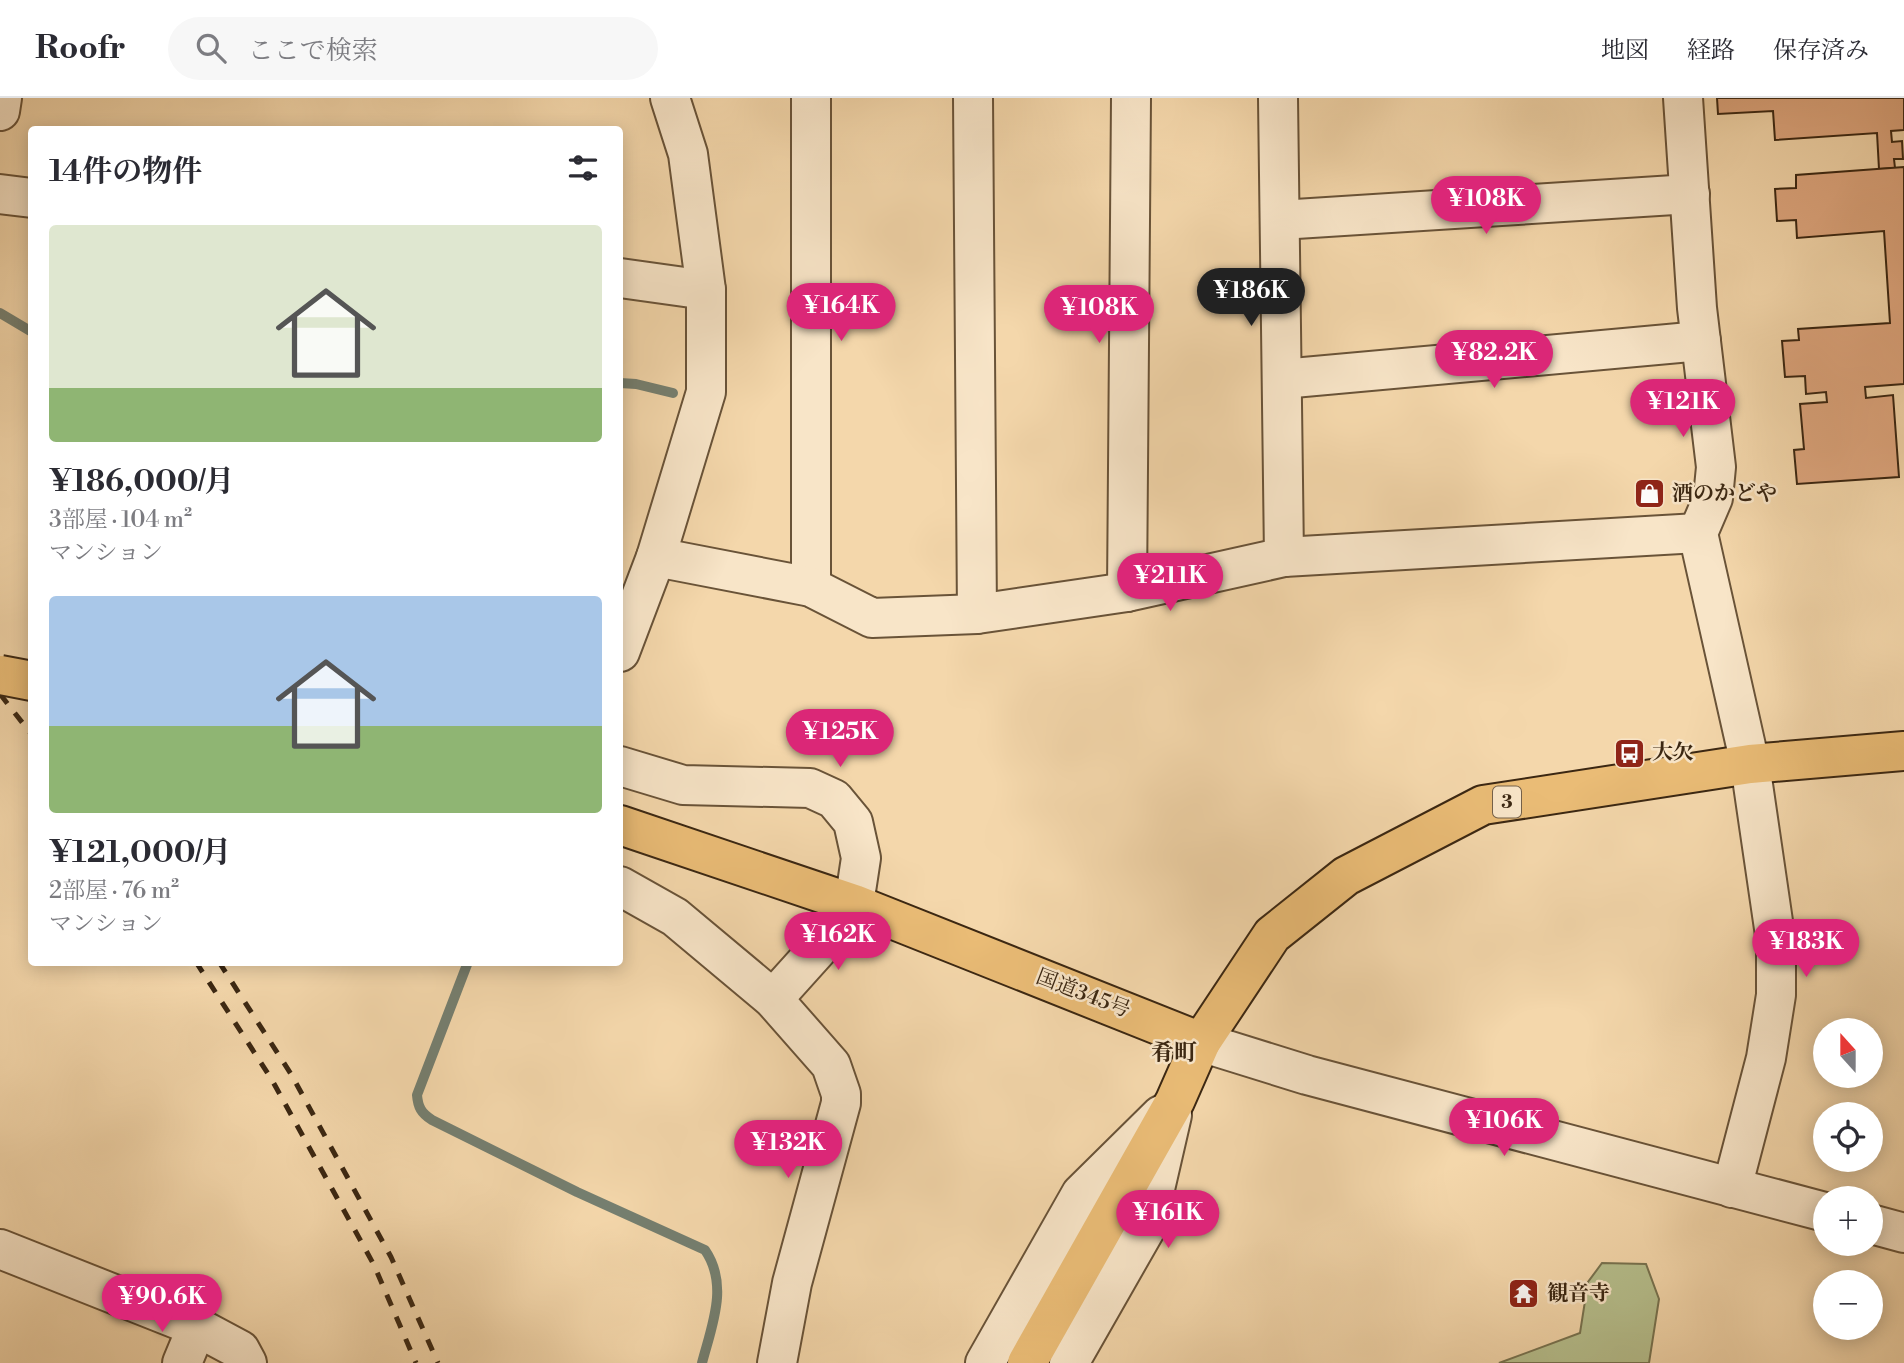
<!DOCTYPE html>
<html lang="ja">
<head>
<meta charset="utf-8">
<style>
	:root { --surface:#fff; --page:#f7f7f7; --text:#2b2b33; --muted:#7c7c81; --line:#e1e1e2; --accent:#db2777 }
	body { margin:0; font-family:"Libre Bodoni","Noto Serif JP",serif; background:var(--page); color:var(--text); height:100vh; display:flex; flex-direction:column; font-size:26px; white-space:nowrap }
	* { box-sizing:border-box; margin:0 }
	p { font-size:23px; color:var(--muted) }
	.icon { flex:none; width:38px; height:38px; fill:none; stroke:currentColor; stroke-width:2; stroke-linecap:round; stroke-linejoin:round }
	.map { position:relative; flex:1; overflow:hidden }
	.panel { position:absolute; left:28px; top:28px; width:595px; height:840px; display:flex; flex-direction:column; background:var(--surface); border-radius:7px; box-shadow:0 4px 18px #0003 }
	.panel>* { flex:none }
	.needle { width:46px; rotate:339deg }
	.controls { position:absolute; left:1813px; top:920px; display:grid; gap:14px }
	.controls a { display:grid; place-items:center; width:70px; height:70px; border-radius:50%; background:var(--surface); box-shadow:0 4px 18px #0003; font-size:35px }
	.price { position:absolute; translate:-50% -60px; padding:0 16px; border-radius:24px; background:var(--accent); color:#fff; font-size:23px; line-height:46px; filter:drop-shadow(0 2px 4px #0008) }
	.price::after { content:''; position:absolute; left:50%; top:42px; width:21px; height:16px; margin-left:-10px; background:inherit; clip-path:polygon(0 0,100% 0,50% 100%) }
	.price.active { background:#222; color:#fff }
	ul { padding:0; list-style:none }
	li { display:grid; align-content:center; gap:14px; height:371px; padding:0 21px }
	li span { display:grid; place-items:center; height:217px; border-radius:7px; color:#555 }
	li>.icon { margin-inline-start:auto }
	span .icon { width:126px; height:126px; fill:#fffc; stroke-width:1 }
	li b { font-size:30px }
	h2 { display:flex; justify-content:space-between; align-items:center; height:84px; padding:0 21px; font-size:30px }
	header { display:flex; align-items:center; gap:42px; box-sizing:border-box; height:98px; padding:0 35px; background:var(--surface); border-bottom:2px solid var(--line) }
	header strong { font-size:33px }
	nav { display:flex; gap:38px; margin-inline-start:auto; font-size:24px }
	.search { width:490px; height:63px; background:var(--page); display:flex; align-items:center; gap:18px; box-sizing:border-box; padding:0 24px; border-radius:38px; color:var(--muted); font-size:26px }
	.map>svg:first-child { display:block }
	.green { fill:#b6bf8d; stroke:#787350; stroke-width:2 }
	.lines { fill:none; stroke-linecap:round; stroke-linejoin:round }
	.stream { stroke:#757f70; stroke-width:10 }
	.building { fill:#dea67e; stroke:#3b2712; stroke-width:2 }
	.minor-casing { stroke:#695338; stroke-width:42 }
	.major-casing { stroke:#3b2712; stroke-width:42 }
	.highway-casing { stroke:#3b2712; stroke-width:42 }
	.minor { stroke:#f8e5c8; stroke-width:38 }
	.major { stroke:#eabc76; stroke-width:38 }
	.highway { stroke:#eabc76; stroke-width:38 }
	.rail { stroke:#3b2712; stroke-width:5; stroke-dasharray:12 12; stroke-linecap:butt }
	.highway-bridge-casing { stroke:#3b2712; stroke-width:42; stroke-linecap:butt }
	.highway-bridge { stroke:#eabc76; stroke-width:38 }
	.labels { text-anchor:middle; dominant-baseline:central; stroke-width:5; stroke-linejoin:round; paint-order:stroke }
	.shield { fill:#f8e5c8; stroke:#746049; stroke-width:2 }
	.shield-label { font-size:19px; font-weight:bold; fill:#3b2712 }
	.poi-label { font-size:21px; font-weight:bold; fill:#3b2712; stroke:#f8e5c8; text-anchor:start }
	.street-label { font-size:21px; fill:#3b2712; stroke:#f8e5c8 }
	.neighbourhood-label { font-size:23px; font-weight:bold; fill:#3b2712; stroke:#f8e5c8 }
</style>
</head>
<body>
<header>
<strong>Roofr</strong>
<div class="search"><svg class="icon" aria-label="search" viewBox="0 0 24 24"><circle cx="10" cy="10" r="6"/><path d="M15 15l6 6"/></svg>ここで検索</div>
<nav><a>地図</a><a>経路</a><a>保存済み</a></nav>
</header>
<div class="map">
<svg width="1904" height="1265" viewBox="0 0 1904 1265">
	<rect width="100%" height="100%" fill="#f4d7ab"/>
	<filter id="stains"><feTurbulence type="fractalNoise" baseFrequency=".00286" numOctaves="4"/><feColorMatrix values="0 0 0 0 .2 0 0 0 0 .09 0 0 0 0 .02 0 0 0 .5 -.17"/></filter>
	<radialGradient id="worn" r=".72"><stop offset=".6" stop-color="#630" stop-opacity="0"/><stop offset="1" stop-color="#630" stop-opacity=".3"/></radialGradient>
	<polygon class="green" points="1602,1165 1646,1166 1659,1201 1649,1265 1499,1265 1580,1235 1588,1184"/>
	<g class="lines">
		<g class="stream">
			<polyline points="0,215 32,234"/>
			<polyline points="620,285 636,286 673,295"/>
			<path d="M468 864 417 997C418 1009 421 1015 432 1022L577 1094 705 1152C729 1187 712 1227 702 1265"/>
		</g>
	</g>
	<g class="building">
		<polygon points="1717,0 1904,0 1904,32 1891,33 1892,44 1902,43 1903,61 1894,61 1895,70 1879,71 1877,35 1775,42 1773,13 1718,16"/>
		<polygon points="1904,69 1904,286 1865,289 1866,300 1893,297 1899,379 1797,386 1794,352 1804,351 1800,306 1827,304 1826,294 1806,296 1805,278 1785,279 1782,243 1799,242 1798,231 1890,225 1884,133 1797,140 1796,122 1777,123 1775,91 1796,90 1796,77"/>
	</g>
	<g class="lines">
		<defs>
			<g id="minor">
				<polyline points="811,0 811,489"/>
				<polyline points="973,0 977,516"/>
				<polyline points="1278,0 1284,459"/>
				<polyline points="1683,0 1697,210 1716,369 1713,400 1698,435 1750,666 1776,844 1776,897 1766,960 1732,1090"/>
				<polyline points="0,13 2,0"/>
				<polyline points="0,96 32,100"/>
				<polyline points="1280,122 1690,96"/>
				<polyline points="620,180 706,192"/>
				<polyline points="1282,281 1701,243"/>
				<polyline points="656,459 811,489 872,520 977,516 1127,494 1284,459 1698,435"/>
				<polyline points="1127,494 1131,0"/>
				<polyline points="620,554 656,459 706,294 706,192 688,56 670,0"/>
				<polyline points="620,668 683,687 810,690 834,701 853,724 861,760 854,806 818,851 773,901"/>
				<polyline points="620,788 675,819 773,901 831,967 841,996 841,1005 792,1185 777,1265"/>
				<polyline points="1201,944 1307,977 1825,1114"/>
				<polyline points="1871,1126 1904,1135"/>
				<polyline points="0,1151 197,1229 240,1252 247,1265"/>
				<polyline points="182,1265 197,1229"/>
				<polyline points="985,1265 1081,1096 1161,1017"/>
				<polyline points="1069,1265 1146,1130 1172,1017"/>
			</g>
			<polyline id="major" points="1201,944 1272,837 1346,778 1483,707 1750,666 1904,653"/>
			<polyline id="highway" points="620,727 854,806 1201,944 1175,1003 1027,1265"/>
		</defs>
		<use href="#minor" class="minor-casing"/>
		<use href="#major" class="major-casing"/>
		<use href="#highway" class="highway-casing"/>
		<use href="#minor" class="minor"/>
		<use href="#major" class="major"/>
		<use href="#highway" class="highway"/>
		<g class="rail">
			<polyline points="0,563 32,604"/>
			<polyline points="0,596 32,637"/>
			<polyline points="196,864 272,982 374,1167 416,1265"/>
			<polyline points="219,864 291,976 391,1159 438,1265"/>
		</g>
		<defs>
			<polyline id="highway-bridge" points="0,577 32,583"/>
		</defs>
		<use href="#highway-bridge" class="highway-bridge-casing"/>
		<use href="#highway-bridge" class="highway-bridge"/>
	</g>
	<defs>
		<symbol id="shop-square" viewBox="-11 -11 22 22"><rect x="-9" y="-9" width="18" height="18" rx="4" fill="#8f2418" stroke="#f8e5c8"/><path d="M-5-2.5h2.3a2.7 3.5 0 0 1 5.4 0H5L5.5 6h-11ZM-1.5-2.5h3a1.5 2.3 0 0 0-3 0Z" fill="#fff"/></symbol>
		<symbol id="bus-square" viewBox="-11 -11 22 22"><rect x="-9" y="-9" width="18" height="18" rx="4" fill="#8f2418" stroke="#f8e5c8"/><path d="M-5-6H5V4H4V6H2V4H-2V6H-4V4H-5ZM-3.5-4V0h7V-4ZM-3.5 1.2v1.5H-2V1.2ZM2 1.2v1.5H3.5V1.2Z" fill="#fff"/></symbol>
		<symbol id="temple-square" viewBox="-11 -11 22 22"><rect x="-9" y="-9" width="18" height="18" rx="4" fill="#8f2418" stroke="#f8e5c8"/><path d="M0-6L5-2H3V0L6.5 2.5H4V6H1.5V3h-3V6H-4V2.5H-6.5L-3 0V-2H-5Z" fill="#fff"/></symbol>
	</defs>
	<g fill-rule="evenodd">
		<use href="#shop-square" x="1632" y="378" width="35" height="35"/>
		<use href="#bus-square" x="1612" y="638" width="35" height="35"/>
		<use href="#temple-square" x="1506" y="1178" width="35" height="35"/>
	</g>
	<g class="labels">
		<rect class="shield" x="1493" y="688.5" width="28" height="31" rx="5"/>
		<g class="shield-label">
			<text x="1507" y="704">3</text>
		</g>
		<g class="poi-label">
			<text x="1672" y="396">酒のかどや</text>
			<text x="1652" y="655">大欠</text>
			<text x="1547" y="1196">観音寺</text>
		</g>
		<g class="street-label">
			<text transform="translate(1083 896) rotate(21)">国道345号</text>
		</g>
		<g class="neighbourhood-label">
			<text x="1174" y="955">肴町</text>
		</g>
	</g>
	<rect width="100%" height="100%" filter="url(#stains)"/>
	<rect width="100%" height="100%" fill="url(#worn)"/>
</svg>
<div class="controls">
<a><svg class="needle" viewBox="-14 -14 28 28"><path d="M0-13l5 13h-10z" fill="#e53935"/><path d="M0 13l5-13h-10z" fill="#7c7c81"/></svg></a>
<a><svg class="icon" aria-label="locate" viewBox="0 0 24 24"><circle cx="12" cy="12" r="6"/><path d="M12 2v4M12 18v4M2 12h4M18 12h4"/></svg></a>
<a>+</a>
<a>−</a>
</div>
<b class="price" style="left:1486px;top:138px">¥108K</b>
<b class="price active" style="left:1251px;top:230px">¥186K</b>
<b class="price" style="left:841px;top:245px">¥164K</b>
<b class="price" style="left:1099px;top:247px">¥108K</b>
<b class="price" style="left:1494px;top:292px">¥82.2K</b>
<b class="price" style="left:1683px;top:341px">¥121K</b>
<b class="price" style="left:1170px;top:515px">¥211K</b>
<b class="price" style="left:840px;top:671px">¥125K</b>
<b class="price" style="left:838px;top:874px">¥162K</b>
<b class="price" style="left:1806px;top:881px">¥183K</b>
<b class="price" style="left:1504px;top:1060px">¥106K</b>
<b class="price" style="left:788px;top:1082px">¥132K</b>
<b class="price" style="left:1168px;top:1152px">¥161K</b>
<b class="price" style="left:162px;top:1236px">¥90.6K</b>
<section class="panel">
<h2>14件の物件<svg class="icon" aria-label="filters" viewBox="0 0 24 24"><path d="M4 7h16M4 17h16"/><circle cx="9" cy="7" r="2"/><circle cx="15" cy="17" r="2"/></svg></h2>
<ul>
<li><span style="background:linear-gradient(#dfe7d0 75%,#8fb573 0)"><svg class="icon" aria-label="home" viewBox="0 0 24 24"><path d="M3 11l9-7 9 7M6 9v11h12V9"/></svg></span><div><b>¥186,000/月</b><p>3部屋 · 104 m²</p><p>マンション</p></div></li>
<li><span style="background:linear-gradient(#a9c7e8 60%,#8fb573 0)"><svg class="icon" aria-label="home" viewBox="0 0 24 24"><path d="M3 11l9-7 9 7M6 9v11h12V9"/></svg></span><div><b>¥121,000/月</b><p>2部屋 · 76 m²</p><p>マンション</p></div></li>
</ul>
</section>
</div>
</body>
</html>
